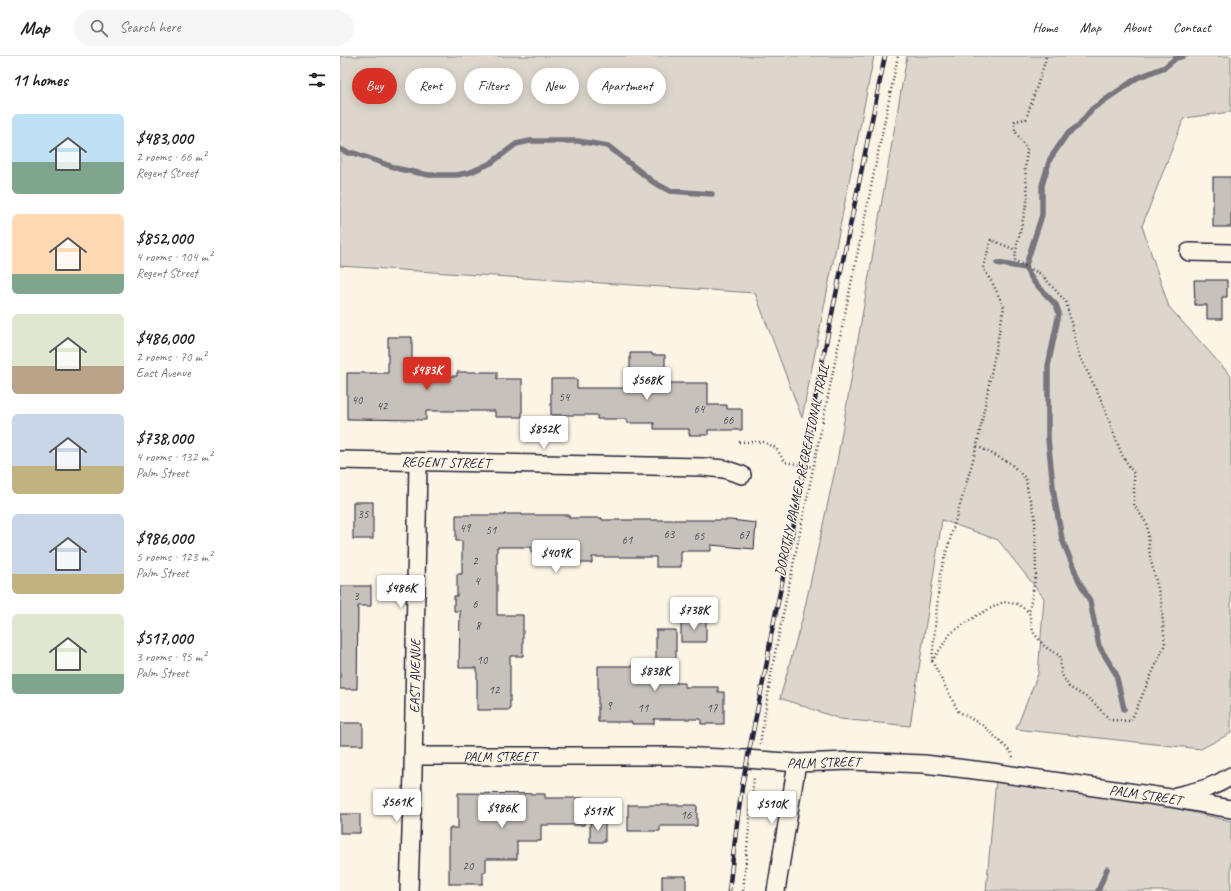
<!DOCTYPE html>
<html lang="en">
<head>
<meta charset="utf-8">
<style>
	:root { --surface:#fff; --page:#f6f6f6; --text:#222; --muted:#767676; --line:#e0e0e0; --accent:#d93025 }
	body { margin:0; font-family:Caveat,sans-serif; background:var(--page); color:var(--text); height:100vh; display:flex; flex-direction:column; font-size:15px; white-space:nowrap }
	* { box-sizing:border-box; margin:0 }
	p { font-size:13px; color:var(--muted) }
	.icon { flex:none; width:22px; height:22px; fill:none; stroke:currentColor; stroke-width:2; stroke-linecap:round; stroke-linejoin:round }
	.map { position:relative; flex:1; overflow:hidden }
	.sheet { display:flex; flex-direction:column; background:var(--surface); width:340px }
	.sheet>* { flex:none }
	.hud { position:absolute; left:12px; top:12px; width:380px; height:36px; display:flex; gap:8px }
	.price { position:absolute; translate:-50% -34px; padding:0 9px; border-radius:4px; background:#fff; color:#222; font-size:13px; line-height:26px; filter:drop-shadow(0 1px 2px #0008) }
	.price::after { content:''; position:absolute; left:50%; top:24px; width:12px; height:9px; margin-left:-6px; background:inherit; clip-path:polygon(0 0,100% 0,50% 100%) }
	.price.on { background:var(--accent); color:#fff }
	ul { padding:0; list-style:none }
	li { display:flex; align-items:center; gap:12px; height:100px; padding:0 12px }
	li span { display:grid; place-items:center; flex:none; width:112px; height:80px; border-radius:6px; color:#555 }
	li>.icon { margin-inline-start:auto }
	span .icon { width:48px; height:48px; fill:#fffc; stroke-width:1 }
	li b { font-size:17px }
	h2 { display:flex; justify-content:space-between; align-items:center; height:48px; padding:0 12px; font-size:17px }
	.chip { padding:0 14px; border-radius:18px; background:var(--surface); box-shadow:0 2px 10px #0003; font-size:14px; line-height:36px }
	.chip.on { background:var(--accent); color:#fff }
	header { display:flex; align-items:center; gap:24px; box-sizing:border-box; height:56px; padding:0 20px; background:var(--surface); border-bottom:1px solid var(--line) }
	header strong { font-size:19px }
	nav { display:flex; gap:22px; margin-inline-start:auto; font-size:14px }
	.search { width:280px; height:36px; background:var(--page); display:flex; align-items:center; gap:10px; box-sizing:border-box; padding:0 14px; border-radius:22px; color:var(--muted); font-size:15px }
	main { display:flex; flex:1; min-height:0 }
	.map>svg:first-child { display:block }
	.green { fill:#dcd6cc; stroke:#7f7c84 }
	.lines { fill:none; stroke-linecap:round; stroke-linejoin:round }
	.stream { stroke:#78757e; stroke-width:5.5 }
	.building { fill:#c6c1bb; stroke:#22223b }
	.minor-casing { stroke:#22223b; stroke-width:20 }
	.path { stroke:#22223b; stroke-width:2.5; stroke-dasharray:1 3; stroke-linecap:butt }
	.minor { stroke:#fcf5e5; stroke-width:17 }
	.rail-casing { stroke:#22223b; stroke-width:4.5 }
	.rail { stroke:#fcf5e5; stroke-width:3; stroke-dasharray:9; stroke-linecap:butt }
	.labels { text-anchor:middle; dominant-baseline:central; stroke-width:3; stroke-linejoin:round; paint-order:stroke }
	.number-label { font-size:12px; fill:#4b4a5b }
	.street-label { font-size:14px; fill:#22223b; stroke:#fcf5e5 }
</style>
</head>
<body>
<header>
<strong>Map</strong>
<div class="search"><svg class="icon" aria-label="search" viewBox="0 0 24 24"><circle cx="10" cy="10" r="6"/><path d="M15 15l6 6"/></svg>Search here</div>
<nav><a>Home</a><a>Map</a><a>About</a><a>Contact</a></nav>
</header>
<main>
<section class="sheet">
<h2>11 homes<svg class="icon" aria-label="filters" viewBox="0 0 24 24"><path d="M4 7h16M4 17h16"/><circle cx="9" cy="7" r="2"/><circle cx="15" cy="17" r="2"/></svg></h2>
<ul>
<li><span style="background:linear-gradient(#bfe0f5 60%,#7fa58c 0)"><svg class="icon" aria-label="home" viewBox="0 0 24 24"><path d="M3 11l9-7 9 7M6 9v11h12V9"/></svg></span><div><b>$483,000</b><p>2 rooms · 66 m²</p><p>Regent Street</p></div></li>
<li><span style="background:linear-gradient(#ffd9b3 75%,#7fa58c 0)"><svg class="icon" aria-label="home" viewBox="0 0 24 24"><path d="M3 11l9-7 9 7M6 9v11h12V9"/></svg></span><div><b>$852,000</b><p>4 rooms · 104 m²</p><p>Regent Street</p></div></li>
<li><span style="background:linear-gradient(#dfe7d0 65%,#b9a48a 0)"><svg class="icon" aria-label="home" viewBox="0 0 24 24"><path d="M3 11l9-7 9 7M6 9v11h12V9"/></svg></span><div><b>$486,000</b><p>2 rooms · 70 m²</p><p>East Avenue</p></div></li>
<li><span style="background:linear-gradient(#c9d6e8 65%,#c2b280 0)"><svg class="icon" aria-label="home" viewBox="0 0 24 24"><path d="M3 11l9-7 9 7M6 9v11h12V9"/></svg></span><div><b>$738,000</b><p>4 rooms · 132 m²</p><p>Palm Street</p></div></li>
<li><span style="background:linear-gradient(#c9d6e8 75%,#c2b280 0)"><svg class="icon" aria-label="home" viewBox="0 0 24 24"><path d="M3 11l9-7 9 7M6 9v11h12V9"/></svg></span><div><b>$986,000</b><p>5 rooms · 123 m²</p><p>Palm Street</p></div></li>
<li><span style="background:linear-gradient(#dfe7d0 75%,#7fa58c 0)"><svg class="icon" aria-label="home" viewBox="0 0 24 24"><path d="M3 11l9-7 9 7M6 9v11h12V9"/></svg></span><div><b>$517,000</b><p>3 rooms · 95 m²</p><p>Palm Street</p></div></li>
</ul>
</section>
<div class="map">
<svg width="891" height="835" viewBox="0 0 891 835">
	<rect width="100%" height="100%" fill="#fcf5e5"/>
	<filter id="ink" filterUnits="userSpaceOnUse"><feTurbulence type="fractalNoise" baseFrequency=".025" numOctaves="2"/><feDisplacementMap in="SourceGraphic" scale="8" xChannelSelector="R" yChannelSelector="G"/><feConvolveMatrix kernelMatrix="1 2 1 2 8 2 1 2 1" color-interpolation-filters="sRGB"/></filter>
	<g filter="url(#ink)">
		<g class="green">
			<polygon points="0,0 534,0 462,362 415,237 0,210"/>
			<polygon points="567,0 891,0 891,56 844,62 802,170 829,251 891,320 891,677 861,693 676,673 698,618 704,542 658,484 602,464 570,670 500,663 440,642 463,560 497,405"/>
			<polygon points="656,723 803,745 891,765 891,835 646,835"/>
		</g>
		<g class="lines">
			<g class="stream">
				<polyline points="0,93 8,97 14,97 59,113 89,119 117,119 131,116 151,107 176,88 190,85 238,85 268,90 313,126 330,135 372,138"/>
				<polyline points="657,207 685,212 694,226 716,249 719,257 708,310 708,383 714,439 722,483 739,525 750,545 759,590 776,618 784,653"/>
				<polyline points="685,212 702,159 702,129 710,103 727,78 738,70 752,53 797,22 825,11 836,2 843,0"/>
				<polyline points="758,835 767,813"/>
			</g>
		</g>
		<g class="building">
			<rect x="873" y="121" width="18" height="50"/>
			<polygon points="854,224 887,224 887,241 882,241 882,263 867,263 867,249 855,249"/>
			<polygon points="48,281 72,281 72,320 117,320 117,316 157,316 157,323 182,323 182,361 155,361 155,355 86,355 86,364 7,363 7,317 48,317"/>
			<polygon points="290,297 312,297 312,299 325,299 325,327 368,327 368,349 387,349 387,353 402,353 402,374 368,374 368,379 349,379 349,373 314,373 314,367 287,367 287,363 257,363 257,359 211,359 211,323 237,323 237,332 290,332"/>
			<rect x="13" y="446" width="20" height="37"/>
			<polygon points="165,458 182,458 182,459 229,459 229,462 262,462 262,464 391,464 416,467 414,493 371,489 371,495 341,495 341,511 316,511 316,501 252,501 252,507 238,507 238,493 206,493 206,496 191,496 191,491 157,491 157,559 183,559 183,600 170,600 170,654 137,654 137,612 119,612 120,555 114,555 114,540 117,540 117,518 122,518 122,485 116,485 116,459 165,459"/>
			<polygon points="0,530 31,530 31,550 18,550 17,633 0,633"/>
			<rect x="341" y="564" width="25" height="22"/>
			<polygon points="316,574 336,574 336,627 345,627 345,631 378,631 378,636 384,636 384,668 361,668 361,663 314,663 314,668 292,668 292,666 258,666 258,610 316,610"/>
			<rect x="0" y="667" width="23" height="22"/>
			<polygon points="118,737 205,738 205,742 244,742 244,769 201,769 201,785 177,785 177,803 146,803 146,816 143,816 143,828 109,828 109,772 118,772"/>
			<polygon points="288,749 357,749 357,770 320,770 320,775 288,775"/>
			<rect x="0" y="758" width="20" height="19"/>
			<rect x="250" y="767" width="15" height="19"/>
			<rect x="322" y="820" width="24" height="15"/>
		</g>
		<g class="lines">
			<defs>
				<g id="minor">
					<polyline points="849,196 891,197"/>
					<path id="s1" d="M0 404 363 411 384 413 402 419"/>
					<path id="s2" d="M73 700H334L407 703 457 707 510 705 584 708 651 716 830 742 891 753"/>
					<path d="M836 740C857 735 873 732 891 720"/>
					<path id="s3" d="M69 835 73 717 78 406"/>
					<polyline points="436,835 457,707"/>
				</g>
			</defs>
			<use href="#minor" class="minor-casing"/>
			<g class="path">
				<polyline points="399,386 424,386 436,392 445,406 472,411"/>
				<polyline points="637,390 670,407 686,423 688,437 695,459 696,518 689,556 693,576 705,591 720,600 721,617 729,631 751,644 770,664 791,665 825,588 821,545 810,501 807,468 794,449 794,418 782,399 760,341 739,299 726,246 701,218 675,205 676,194 688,141 685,113 687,93 675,75 675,65 686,63 705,6 706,0"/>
				<polyline points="592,605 611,577 636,560 663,546 678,548 689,556"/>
				<polyline points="420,688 433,607 558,0"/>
				<polyline points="673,701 671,696 645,671 618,655 592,605 600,518 637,390 664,251 654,230 643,212 651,184 676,194"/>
				<polyline points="403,835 414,720"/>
			</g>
			<use href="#minor" class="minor"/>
			<defs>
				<polyline id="rail" points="389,835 397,767 403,725 427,606 431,580 456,458 478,326 545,0"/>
			</defs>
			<use href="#rail" class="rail-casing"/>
			<use href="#rail" class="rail"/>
		</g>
	</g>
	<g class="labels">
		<g class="number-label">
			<text x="224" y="341">54</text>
			<text x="17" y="344">40</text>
			<text x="42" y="350">42</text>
			<text x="359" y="353">64</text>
			<text x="388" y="364">66</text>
			<text x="23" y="458">35</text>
			<text x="125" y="472">49</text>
			<text x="151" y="474">51</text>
			<text x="329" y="478">63</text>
			<text x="404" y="479">67</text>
			<text x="359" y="480">65</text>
			<text x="287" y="484">61</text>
			<text x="135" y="505">2</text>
			<text x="137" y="525">4</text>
			<text x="16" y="540">3</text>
			<text x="135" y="548">6</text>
			<text x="138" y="570">8</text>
			<text x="142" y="604">10</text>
			<text x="154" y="634">12</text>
			<text x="269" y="650">9</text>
			<text x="303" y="652">11</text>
			<text x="372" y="652">17</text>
			<text x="346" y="759">16</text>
			<text x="128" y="810">20</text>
		</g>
		<g class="street-label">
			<text stroke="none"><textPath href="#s1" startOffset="106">REGENT STREET</textPath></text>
			<text transform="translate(462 414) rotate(-78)">DOROTHY PALMER RECREATIONAL TRAIL</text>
			<text stroke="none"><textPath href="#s3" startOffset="215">EAST AVENUE</textPath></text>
			<text stroke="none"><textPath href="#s2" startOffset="87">PALM STREET</textPath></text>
			<text stroke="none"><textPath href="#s2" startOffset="411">PALM STREET</textPath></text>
			<text stroke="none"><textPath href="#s2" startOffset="735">PALM STREET</textPath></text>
		</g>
	</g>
</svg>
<b class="price on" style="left:87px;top:335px">$483K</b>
<b class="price" style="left:307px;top:345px">$568K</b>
<b class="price" style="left:204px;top:394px">$852K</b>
<b class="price" style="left:216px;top:518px">$409K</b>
<b class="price" style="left:61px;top:553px">$486K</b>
<b class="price" style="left:354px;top:575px">$738K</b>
<b class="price" style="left:315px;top:636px">$838K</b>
<b class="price" style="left:57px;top:767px">$561K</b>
<b class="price" style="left:432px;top:769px">$510K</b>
<b class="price" style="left:162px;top:773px">$986K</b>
<b class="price" style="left:258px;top:776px">$517K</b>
<div class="hud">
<a class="chip on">Buy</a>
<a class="chip">Rent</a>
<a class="chip">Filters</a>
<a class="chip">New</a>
<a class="chip">Apartment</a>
</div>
</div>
</main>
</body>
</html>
